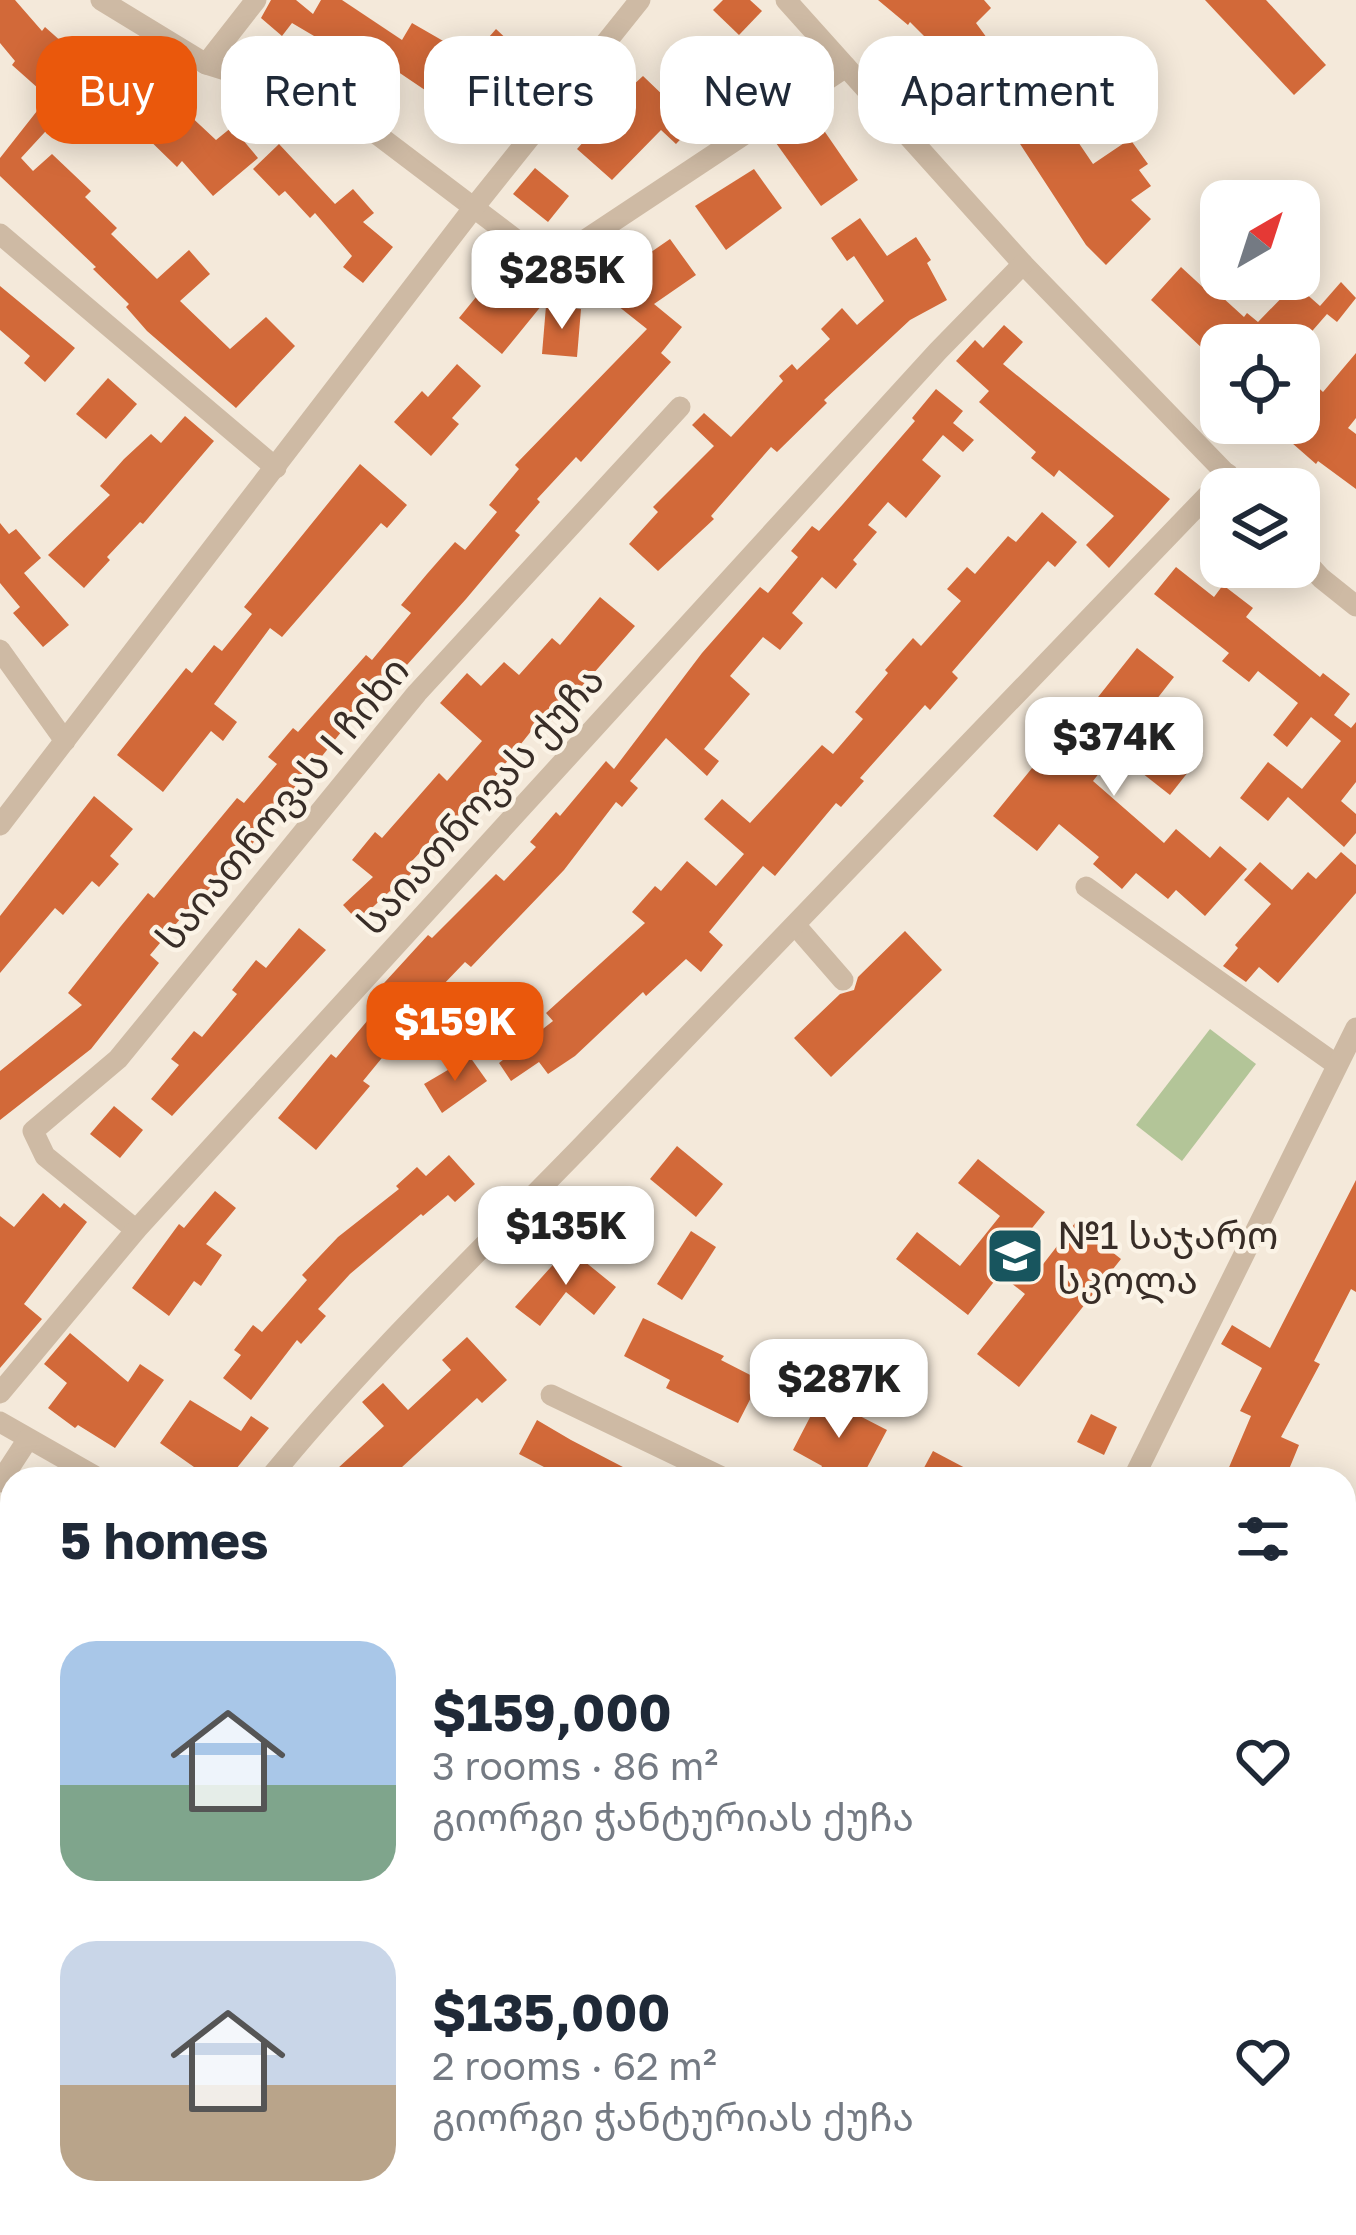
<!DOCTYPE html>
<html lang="en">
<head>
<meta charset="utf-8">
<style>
	:root { --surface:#fff; --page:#f2f2f3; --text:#1f2937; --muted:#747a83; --accent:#ea580c }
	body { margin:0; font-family:"Golos Text","Noto Sans Georgian",sans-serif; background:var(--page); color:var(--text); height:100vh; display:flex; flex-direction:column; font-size:45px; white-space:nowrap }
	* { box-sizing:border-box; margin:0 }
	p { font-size:39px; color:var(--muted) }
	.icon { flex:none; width:66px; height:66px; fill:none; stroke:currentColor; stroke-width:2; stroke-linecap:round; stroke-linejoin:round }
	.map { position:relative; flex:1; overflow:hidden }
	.sheet { position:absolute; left:0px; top:1467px; width:1356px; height:768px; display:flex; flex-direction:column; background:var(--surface); border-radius:36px 36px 0 0; box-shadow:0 6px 30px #0003 }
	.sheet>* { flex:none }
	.banner { position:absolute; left:36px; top:36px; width:1284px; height:108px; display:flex; gap:24px }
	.needle { width:78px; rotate:39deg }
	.tools { position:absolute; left:1200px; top:180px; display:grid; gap:24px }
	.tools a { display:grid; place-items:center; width:120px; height:120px; border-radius:24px; background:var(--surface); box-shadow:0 6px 30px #0003; font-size:60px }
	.price { position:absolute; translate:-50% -102px; padding:0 27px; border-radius:24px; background:#fff; color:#222; font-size:39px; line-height:78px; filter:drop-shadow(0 3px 6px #0008) }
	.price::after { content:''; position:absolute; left:50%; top:72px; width:36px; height:27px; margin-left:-18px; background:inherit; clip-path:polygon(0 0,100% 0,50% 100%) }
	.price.current { background:var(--accent); color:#fff }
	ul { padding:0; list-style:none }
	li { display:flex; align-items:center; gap:36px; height:300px; padding:0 60px }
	li span { display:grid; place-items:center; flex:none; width:336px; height:240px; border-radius:36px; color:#555 }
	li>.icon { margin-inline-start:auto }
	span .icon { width:144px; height:144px; fill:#fffc; stroke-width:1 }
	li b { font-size:51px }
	h2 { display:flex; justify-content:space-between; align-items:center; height:144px; padding:0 60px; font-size:51px }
	.pill { padding:0 42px; border-radius:36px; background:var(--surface); box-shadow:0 6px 30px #0003; font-size:42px; line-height:108px }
	.pill.current { background:var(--accent); color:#fff }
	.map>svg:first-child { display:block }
	.garden { fill:#b3c598 }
	.building { fill:#d26939 }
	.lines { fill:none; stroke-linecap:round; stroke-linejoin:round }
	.minor { stroke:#cebaa4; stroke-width:21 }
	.labels { text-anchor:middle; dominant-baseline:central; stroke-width:9; stroke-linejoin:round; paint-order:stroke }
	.street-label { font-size:39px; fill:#382d27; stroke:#fbf3e6 }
	.poi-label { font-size:39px; fill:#382d27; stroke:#fbf3e6; text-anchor:start }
</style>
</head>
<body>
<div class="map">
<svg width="1356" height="2235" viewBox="0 0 1356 2235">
	<rect width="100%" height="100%" fill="#f4e9da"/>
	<polygon class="garden" points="1210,1029 1256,1064 1182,1161 1136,1125"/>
	<g class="building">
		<polygon points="0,0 15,0 42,31 45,27 72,51 77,45 103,69 21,158 33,171 52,154 91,191 85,197 117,228 111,234 157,279 189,250 210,274 180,301 230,349 266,317 295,346 236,408 147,331 126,307 129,304 93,269 96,267 0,176 0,158 48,97 12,65 15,61 0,43"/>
		<polygon points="271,0 296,0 313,14 321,0 342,0 402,40 412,23 445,42 439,51 462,68 496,29 516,48 481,87 507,107 493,126 462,102 456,111 382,61 375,72 292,23 282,36 261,18"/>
		<polygon points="723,0 750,0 762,11 739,35 713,10"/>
		<polygon points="878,0 984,0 991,8 976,23 1003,60 1008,56 1027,81 1038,73 1042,78 1066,60 1076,73 1051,91 1056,98 1051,102 1093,164 1130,139 1148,164 1139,170 1151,186 1131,200 1151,219 1106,265 1086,245 1011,130 988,102 982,106 964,82 961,84 941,58 944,56 910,22 908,25"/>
		<polygon points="1205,0 1266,0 1326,65 1294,95"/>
		<polygon points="142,76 179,118 185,111 216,140 232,127 258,158 213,196 182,161 177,167 136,127 124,138 101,112"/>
		<polygon points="643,76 694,125 676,144 661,130 612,180 577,149 602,121 598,117"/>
		<polygon points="814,116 858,180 821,206 776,143"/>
		<polygon points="279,144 335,204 353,189 374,213 363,222 393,247 363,283 343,267 352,256 315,213 310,218 285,191 279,196 253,169"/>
		<polygon points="535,168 569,196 548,222 513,194"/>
		<polygon points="754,169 782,208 726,250 695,206"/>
		<polygon points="860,218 887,256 916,237 931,260 927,263 947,300 910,320 824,400 827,403 777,452 771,447 711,516 714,519 658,571 629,544 658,512 653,507 714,446 692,425 704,413 731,437 783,381 779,376 792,364 797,370 830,339 821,329 842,308 857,325 884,301 854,256 847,261 831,238"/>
		<polygon points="670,239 696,275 654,304 682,327 661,353 671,362 581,462 576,457 537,499 540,502 515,531 520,535 466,599 406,666 401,662 365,702 245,853 186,912 150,955 159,963 91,1049 0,1120 0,1071 82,1005 68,993 121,926 148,893 154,898 237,798 244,803 277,764 268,757 293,728 298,732 366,655 372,660 411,613 401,605 427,574 455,542 465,550 497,512 489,505 519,469 515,465 647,329 613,302 644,263 641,259"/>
		<polygon points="506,251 546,272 540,281 549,287 538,305 542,305 502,354 459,318 485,286"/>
		<polygon points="1181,267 1207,291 1211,287 1244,317 1247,313 1258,322 1295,284 1320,306 1341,282 1356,298 1337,322 1327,314 1300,345 1221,345 1221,366 1151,300"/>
		<polygon points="0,286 75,348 45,382 24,363 30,356 0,330"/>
		<polygon points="546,306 581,309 577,357 542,354"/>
		<polygon points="1004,325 1023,342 1003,364 1170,499 1109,568 1086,545 1114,516 1059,470 1054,477 1031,458 1036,452 979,402 989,391 956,361 975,340 983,348"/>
		<polygon points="1356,353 1356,418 1348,428 1356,434 1356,489 1318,461 1316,464 1269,423 1299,423 1299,370 1323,392"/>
		<polygon points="457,364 481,386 452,418 459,424 431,456 394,422 422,391 428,397"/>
		<polygon points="108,378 137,404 106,439 76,414"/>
		<polygon points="936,389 963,411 953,423 974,440 963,452 943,435 922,460 941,476 906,518 888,502 868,525 877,532 853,560 857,564 836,589 822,577 792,613 803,623 780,650 763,637 730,676 750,694 704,749 719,761 707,776 666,738 630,781 638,788 622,807 616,802 564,870 471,967 465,962 391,1039 395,1042 363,1081 370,1086 316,1150 278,1118 331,1054 336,1058 383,1002 374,994 428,935 432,938 496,874 504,881 536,847 530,842 556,812 560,816 606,761 614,769 702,653 760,587 768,593 798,557 791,551 812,526 819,531 843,504 915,421 912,418"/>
		<polygon points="185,416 214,441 143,524 140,522 107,557 110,560 84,588 48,555 110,495 100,486 124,459 151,434 161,443"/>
		<polygon points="360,464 407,505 387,528 381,523 282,637 270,628 214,704 237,722 223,741 211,731 163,792 117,755 186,668 192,673 214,645 222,651 252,614 244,607"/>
		<polygon points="1042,512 1077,542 1055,567 1048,561 952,672 958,678 930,710 925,705 860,778 864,781 841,807 836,803 775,876 763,866 709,932 723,945 701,972 686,959 646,996 643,992 575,1056 548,1074 539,1062 511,1081 499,1063 553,1021 546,1013 645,923 632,912 655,886 661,891 687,861 716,886 744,854 704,819 722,799 750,823 822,745 833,754 863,719 855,712 888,673 885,670 913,638 921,646 961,601 947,589 967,567 975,574 1008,536 1016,542"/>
		<polygon points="0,523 9,534 16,529 41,558 24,573 69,625 43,647 13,613 20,607 0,583"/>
		<polygon points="1176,567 1214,597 1223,585 1253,608 1246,617 1320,677 1323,673 1350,694 1334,715 1351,728 1356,722 1356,782 1341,801 1356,814 1356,833 1344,847 1288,797 1268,821 1240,798 1268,762 1302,789 1341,741 1311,717 1287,747 1273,735 1298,703 1258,671 1249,682 1222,661 1229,653 1154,594"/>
		<polygon points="600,597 635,626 543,731 536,725 471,807 449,828 446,825 411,862 417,866 394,894 390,891 358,921 343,905 373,877 352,860 375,832 382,838 439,773 447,781 482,741 440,703 467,673 481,686 504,662 519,675 552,638 560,645"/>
		<polygon points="1137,648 1174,677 1093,781 1164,843 1176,829 1210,858 1220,846 1247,869 1205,916 1176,890 1168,899 1136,873 1122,889 1093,864 1099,857 1059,824 1037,851 993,816 1050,746 1056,750"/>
		<polygon points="1176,731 1203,753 1170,795 1142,773"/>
		<polygon points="94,796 133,829 110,856 119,864 99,887 92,881 63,915 55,908 0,973 0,916"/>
		<polygon points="1341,852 1356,865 1356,893 1278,983 1259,967 1246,982 1223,966 1238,948 1235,945 1271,904 1244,880 1260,862 1292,890 1308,872 1316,879"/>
		<polygon points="299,928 326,950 172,1116 151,1099 179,1065 171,1059 194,1031 202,1037 237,994 232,990 256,960 266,968"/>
		<polygon points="905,931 942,970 831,1077 794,1038 840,994 854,990 858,977"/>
		<polygon points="470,1057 487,1081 442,1113 424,1084"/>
		<polygon points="114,1106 143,1130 120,1158 90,1134"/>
		<polygon points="677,1146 723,1184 696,1217 650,1179"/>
		<polygon points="449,1155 475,1184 455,1202 448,1195 423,1216 421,1214 350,1274 318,1309 326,1316 301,1344 297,1340 251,1400 223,1378 241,1355 234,1350 253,1325 262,1332 307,1280 302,1275 338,1237 399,1189 396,1186 417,1167 426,1176"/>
		<polygon points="978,1159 1045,1212 1012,1253 1037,1272 1075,1223 1121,1259 1019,1387 977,1354 1025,1294 1000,1274 968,1315 896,1259 917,1232 960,1266 1000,1216 958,1183"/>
		<polygon points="1356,1180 1356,1292 1351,1289 1314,1361 1320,1364 1281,1437 1299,1445 1285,1479 1224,1479 1251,1416 1240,1411 1262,1368 1221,1344 1232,1325 1270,1348"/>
		<polygon points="215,1191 236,1208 206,1244 222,1255 201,1286 194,1281 169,1316 132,1288 179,1224 184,1228"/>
		<polygon points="43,1193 60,1208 64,1203 87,1222 24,1304 42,1319 0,1368 0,1216 14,1227"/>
		<polygon points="691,1231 716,1247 682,1300 657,1284"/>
		<polygon points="568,1248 616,1287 594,1315 566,1292 540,1326 515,1307"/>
		<polygon points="643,1318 724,1356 721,1360 760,1380 738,1423 666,1388 670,1380 624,1356"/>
		<polygon points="70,1333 128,1382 140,1364 164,1380 115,1448 78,1425 75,1428 48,1408 67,1383 44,1364"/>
		<polygon points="467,1337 507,1380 482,1403 477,1398 389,1479 326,1479 384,1426 362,1402 383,1383 408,1410 451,1370 442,1360"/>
		<polygon points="821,1396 887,1430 861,1479 836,1479 820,1470 822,1466 793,1450"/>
		<polygon points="190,1400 241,1431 251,1416 269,1428 228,1479 211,1479 160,1443"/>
		<polygon points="1091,1414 1117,1427 1104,1455 1077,1442"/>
		<polygon points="537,1420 571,1440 646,1479 567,1479 519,1454"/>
		<polygon points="933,1451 986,1479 918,1479"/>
	</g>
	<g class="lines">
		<g class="minor">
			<polyline points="101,0 206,64 287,89 366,126 519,242 542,255 573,248 846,67"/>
			<polyline points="786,0 1023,264 1241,489"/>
			<polyline points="206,64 256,0"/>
			<polyline points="0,234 276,468"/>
			<polyline points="1299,554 1321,578 1356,606"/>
			<polyline points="0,650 65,741"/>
			<polyline points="0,825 475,206 640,0"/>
			<polyline points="1086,887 1337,1065"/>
			<polyline points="796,926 843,980"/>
			<polyline points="136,1230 45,1156 33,1131 118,1059 417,693 680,407"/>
			<polyline points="0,1393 136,1230 938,351 1023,264"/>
			<polyline points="551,1395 726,1479"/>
			<polyline points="0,1422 100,1479"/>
			<path d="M269 1479C365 1361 474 1257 580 1148 797 925 1012 699 1228 474"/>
			<polyline points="1133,1479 1356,1028"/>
			<polyline points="0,1482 28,1439"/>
			<polyline points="1344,1830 1356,1837"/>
			<polyline points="0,2071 12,2034"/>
			<polyline points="0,2096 12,2100"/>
			<polyline points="1344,2211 1356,2219"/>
			<polyline points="338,2223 373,2235"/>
			<polyline points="895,2223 916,2235"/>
			<polyline points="1326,2223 1346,2235"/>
			<polyline points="685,2235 692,2223"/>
		</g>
	</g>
	<defs>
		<symbol id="school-square" viewBox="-11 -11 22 22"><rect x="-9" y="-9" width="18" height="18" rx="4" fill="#18555e" stroke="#fbf3e6"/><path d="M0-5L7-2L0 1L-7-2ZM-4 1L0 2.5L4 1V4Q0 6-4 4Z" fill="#fff"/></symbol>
	</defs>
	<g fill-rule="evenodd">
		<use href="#school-square" x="982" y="1223" width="66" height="66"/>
	</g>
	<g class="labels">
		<g class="street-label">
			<text transform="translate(480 800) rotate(-48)">საიათნოვას ქუჩა</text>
			<text transform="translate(282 803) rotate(-50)">საიათნოვას I ჩიხი</text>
		</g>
		<g class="poi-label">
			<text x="1057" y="1234">№1 საჯარო<tspan x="1057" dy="45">სკოლა</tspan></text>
		</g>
	</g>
</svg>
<div class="tools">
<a><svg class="needle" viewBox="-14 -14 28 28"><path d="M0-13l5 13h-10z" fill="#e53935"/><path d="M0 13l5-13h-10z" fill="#747a83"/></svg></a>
<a><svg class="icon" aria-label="locate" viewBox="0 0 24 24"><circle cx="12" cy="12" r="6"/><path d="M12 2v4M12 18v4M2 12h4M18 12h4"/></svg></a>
<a><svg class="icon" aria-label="layers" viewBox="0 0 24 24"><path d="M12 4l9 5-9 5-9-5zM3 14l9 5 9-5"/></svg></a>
</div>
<b class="price" style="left:562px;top:332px">$285K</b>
<b class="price" style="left:1114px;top:799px">$374K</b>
<b class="price current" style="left:455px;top:1084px">$159K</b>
<b class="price" style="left:566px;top:1288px">$135K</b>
<b class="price" style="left:839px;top:1441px">$287K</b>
<div class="banner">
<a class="pill current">Buy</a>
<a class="pill">Rent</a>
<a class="pill">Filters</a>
<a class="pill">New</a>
<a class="pill">Apartment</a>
</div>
<section class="sheet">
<h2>5 homes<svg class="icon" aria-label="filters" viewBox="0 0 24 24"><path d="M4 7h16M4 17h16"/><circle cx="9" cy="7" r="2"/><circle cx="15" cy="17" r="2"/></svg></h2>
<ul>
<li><span style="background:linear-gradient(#a9c7e8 60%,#7fa58c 0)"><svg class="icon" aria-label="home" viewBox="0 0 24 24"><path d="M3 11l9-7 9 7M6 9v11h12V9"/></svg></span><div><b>$159,000</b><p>3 rooms · 86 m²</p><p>გიორგი ჭანტურიას ქუჩა</p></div><svg class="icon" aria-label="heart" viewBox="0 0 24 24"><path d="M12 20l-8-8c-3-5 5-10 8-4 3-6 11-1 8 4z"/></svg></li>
<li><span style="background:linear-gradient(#c9d6e8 60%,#b9a48a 0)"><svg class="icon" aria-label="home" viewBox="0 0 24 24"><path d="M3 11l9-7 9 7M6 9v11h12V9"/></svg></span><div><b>$135,000</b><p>2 rooms · 62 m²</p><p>გიორგი ჭანტურიას ქუჩა</p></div><svg class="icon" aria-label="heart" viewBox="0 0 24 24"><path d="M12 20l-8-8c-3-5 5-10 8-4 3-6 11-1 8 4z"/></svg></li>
</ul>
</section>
</div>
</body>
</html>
